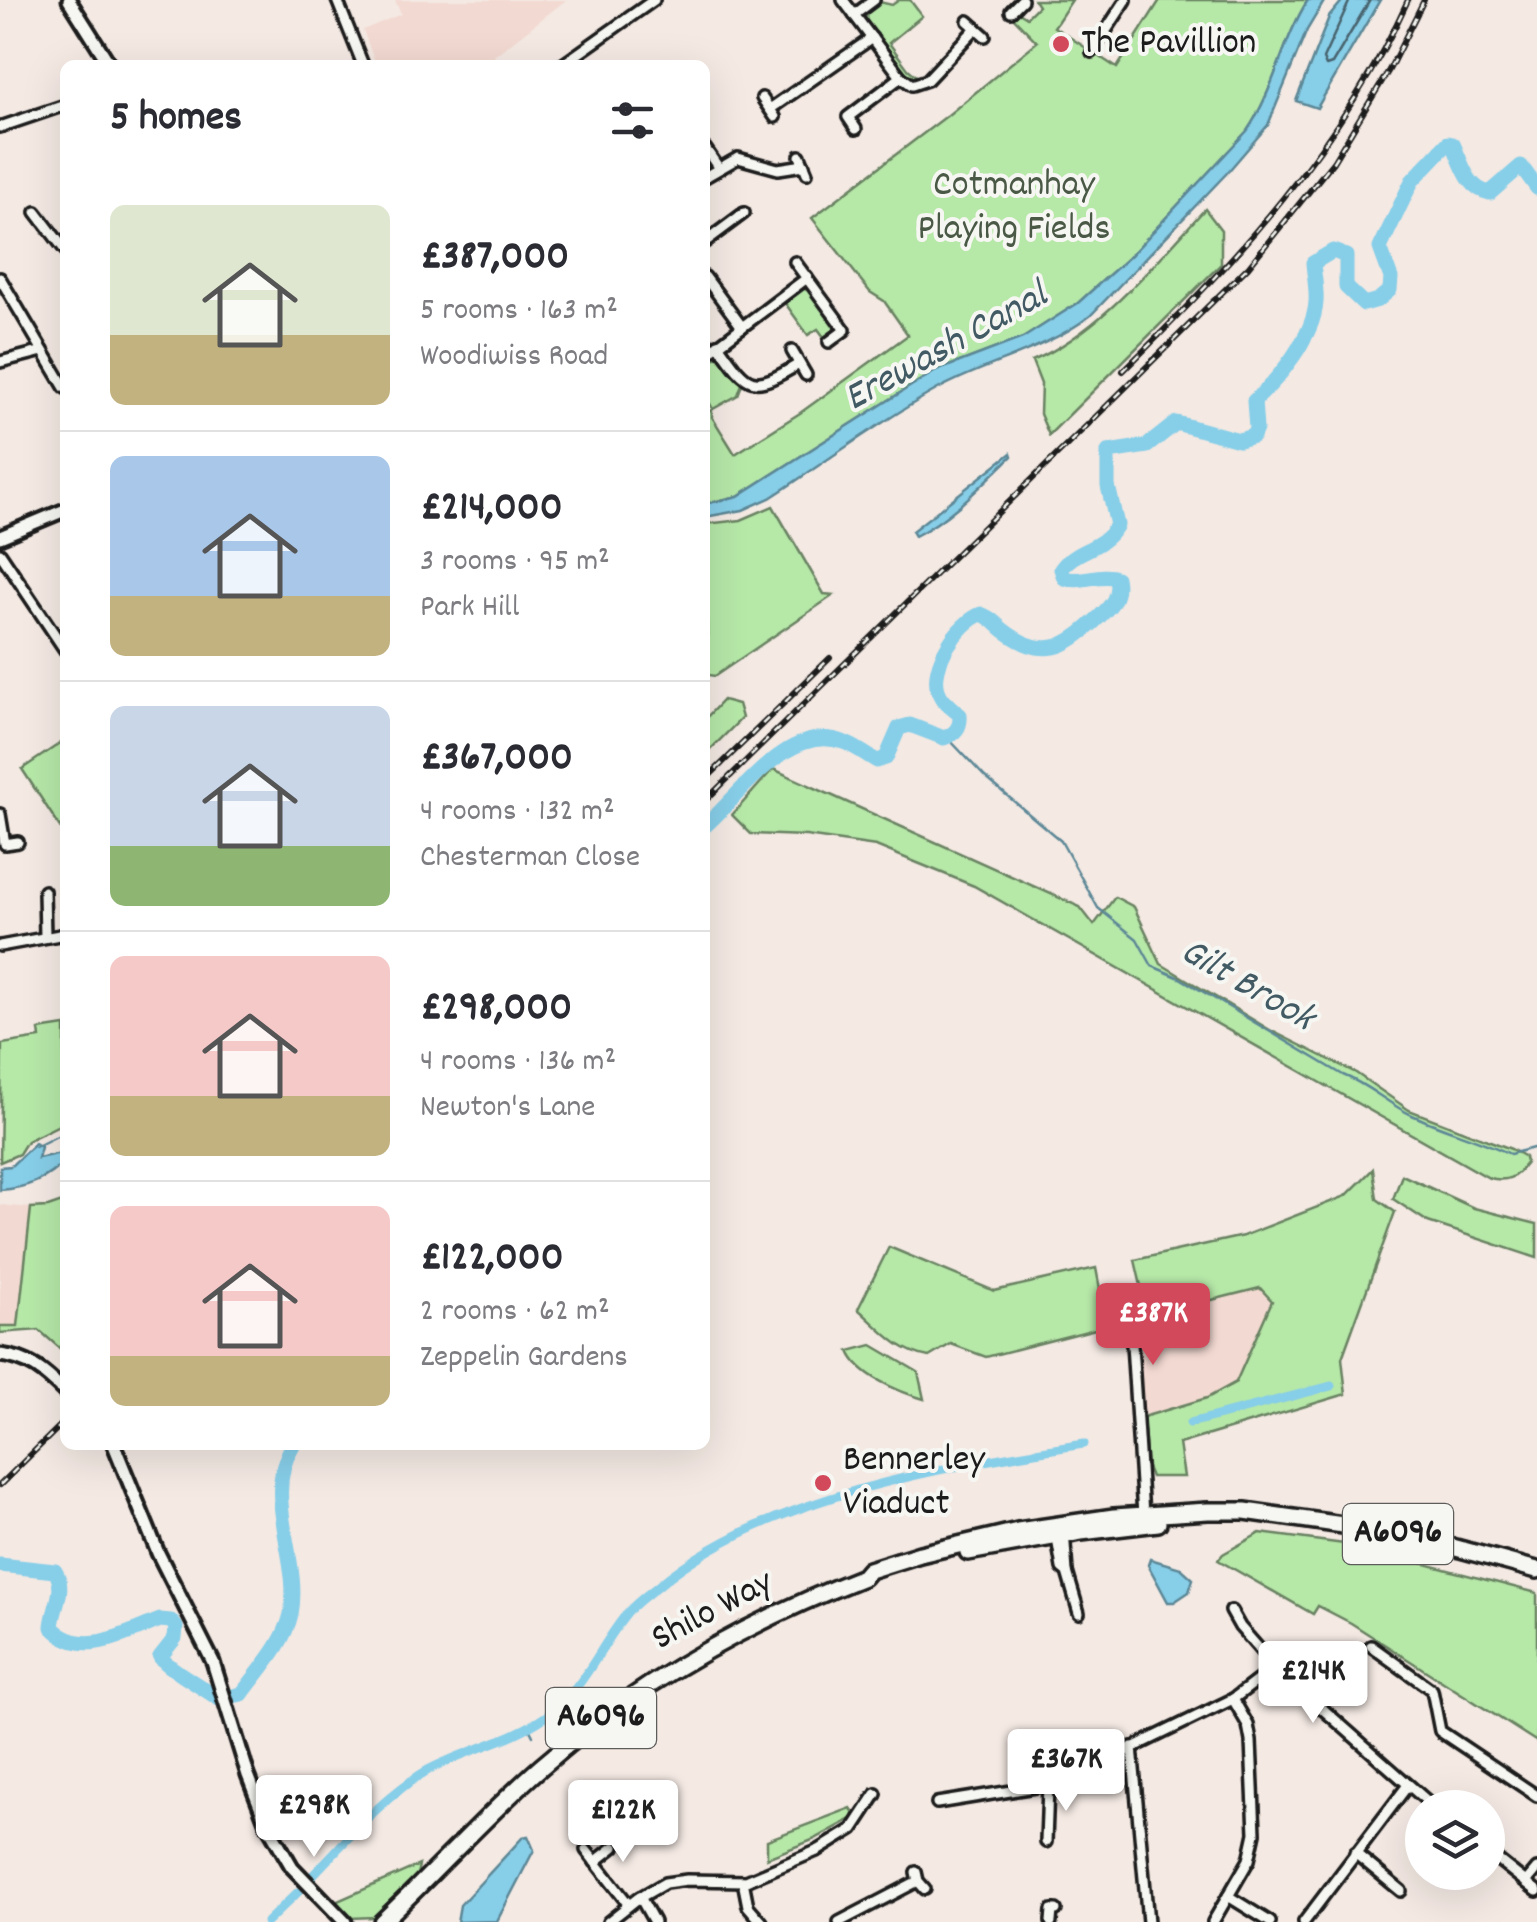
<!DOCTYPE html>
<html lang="en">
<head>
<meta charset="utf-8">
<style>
	:root { --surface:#fff; --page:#f2f2f3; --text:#2b2b33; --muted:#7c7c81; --line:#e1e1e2; --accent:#d1495b }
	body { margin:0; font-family:Dekko,sans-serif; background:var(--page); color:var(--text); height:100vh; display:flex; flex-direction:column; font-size:38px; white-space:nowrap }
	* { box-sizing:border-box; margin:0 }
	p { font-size:32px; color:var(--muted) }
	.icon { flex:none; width:55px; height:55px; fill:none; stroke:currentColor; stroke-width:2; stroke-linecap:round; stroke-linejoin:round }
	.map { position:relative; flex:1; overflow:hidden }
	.drawer { position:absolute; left:60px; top:60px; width:650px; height:1390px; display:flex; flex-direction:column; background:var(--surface); border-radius:15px; box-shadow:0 10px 40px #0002 }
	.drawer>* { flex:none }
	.fabs { position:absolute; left:1405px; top:1790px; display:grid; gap:20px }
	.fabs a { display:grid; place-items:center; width:100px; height:100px; border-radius:50%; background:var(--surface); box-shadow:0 10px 40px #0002; font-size:50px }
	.price { position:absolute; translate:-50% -85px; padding:0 22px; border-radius:10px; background:#fff; color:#222; font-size:32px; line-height:65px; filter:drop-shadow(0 2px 5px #0008) }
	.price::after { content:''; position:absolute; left:50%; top:60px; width:30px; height:22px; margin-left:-15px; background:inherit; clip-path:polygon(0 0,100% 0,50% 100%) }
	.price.selected { background:var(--accent); color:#fff }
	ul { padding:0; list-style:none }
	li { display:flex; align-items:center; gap:30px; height:250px; padding:0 50px }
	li+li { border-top:2px solid var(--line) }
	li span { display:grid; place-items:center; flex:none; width:280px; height:200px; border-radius:15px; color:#555 }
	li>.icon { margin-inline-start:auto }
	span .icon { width:120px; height:120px; fill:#fffc; stroke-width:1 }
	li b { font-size:42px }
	h2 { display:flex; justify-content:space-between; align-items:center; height:120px; padding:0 50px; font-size:42px }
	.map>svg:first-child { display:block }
	.built { fill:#f2d9d1 }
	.green { fill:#b6e8a8; stroke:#698262; stroke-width:2.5 }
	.water { fill:#87cee8; stroke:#5c8796; stroke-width:2.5 }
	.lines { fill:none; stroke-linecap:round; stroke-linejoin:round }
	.shore { stroke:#47636e; stroke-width:2.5 }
	.stream { stroke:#5c8796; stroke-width:2.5 }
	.canal { stroke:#87cee8; stroke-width:9 }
	.river { stroke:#87cee8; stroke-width:15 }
	.minor-casing { stroke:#1c1c1c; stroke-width:16 }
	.tertiary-casing { stroke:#1c1c1c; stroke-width:19 }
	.primary-casing { stroke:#1c1c1c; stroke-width:22 }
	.minor { stroke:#f6f6f2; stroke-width:9 }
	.tertiary { stroke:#f6f6f2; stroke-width:11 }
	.primary { stroke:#f6f6f2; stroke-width:15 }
	.rail-casing { stroke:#1c1c1c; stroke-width:6 }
	.rail { stroke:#f6f6f2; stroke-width:2.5; stroke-dasharray:8; stroke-linecap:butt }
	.poi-dot { fill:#d1495b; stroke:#f6f6f2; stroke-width:4 }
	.labels { text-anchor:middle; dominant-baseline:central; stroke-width:8; stroke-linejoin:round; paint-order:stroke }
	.shield { fill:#f6f6f2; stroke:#5d5d5c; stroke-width:2.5 }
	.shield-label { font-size:35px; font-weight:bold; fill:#1c1c1c }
	.poi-label { font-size:38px; fill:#1c1c1c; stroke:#f6f6f2; text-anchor:start }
	.park-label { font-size:38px; fill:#4a5946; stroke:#f6f6f2 }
	.street-label { font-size:38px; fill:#1c1c1c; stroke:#f6f6f2 }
	.water-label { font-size:40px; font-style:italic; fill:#415a63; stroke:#f6f6f2 }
</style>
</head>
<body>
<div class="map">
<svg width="1537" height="1922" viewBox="0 0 1537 1922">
	<rect width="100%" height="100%" fill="#f4e9e3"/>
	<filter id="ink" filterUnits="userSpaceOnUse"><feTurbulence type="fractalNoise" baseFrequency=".01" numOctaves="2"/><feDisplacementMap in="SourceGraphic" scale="20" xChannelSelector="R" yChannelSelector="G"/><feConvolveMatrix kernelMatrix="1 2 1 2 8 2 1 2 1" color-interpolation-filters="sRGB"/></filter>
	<g filter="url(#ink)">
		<g class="built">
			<polygon points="395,0 566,0 494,56 500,65 376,65 363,30 401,14"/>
			<polygon points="0,1205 31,1208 18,1326 0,1326"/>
			<polygon points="1261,1288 1272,1301 1236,1382 1207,1398 1143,1417 1134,1319"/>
		</g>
		<g class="green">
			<polygon points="899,0 910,0 922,16 889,43 908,69 919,78 916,79 905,73 866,21 867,11 880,2 892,5"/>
			<path d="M1034 0H1072L1054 27 1117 68 1160 0H1308C1282 41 1275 90 1247 131L1131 255 1078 303 1023 338 936 371 911 386 738 496 705 504V414L712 410V417L735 454 800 413 908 335 884 301 870 292 812 218 948 115 1037 42 1013 17 1019 12 1027 17 1038 6Z"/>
			<path d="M1205 209 1221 230V264L1049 435 1040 414 1041 384 1032 361C1099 333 1156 262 1205 209Z"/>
			<polygon points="804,289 808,290 834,325 834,330 824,337 818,329 808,335 785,303"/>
			<polygon points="719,356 742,384 738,395 713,409 705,395 705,364"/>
			<polygon points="773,506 824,594 834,595 715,676 708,675 705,524 741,520"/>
			<polygon points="723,700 738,704 742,718 705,755 705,719"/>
			<polygon points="65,740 65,835 22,769"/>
			<path d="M773 769 1080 907 1094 925 1115 897 1134 907 1161 964 1270 1030 1356 1073 1409 1110 1511 1149 1525 1157 1526 1163C1516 1178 1507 1182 1489 1178L974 886 876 846 806 836 751 834 732 815Z"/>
			<polygon points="65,1026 65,1122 27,1141 19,1154 0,1162 2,1044 40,1038 39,1030"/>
			<polygon points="1373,1169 1377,1199 1395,1212 1342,1358 1346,1394 1179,1444 1184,1477 1151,1477 1147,1467 1143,1417 1207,1398 1236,1382 1272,1301 1260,1288 1148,1316 1135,1260 1243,1236 1346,1196"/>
			<polygon points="1402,1175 1474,1208 1537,1224 1537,1258 1428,1222 1393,1199"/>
			<polygon points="65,1201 65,1353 39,1330 0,1333 0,1326 18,1326 31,1208 48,1207"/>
			<path d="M889 1247 994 1291 1096 1268 1107 1326 986 1357 951 1344 929 1357C897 1351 881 1329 858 1309Z"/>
			<path d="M872 1345 918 1372 924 1399C899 1392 858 1375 849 1351Z"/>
			<polygon points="1260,1533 1352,1545 1537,1593 1537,1742 1351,1623 1318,1606 1313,1614 1218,1560 1223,1554"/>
			<polygon points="851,1808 855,1817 815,1839 767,1858 767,1840"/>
			<polygon points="419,1865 417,1875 373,1917 351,1918 333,1903"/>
		</g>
		<g class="water">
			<path d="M1308 0H1325L1307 30 1268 125 1226 174 1090 316C1044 351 988 362 938 389 880 421 826 462 770 498L743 510 705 517V504L738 496 911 386 936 371 1023 338 1078 303 1131 255 1247 131C1275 90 1282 41 1308 0Z"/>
			<polygon points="1343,0 1380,0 1317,108 1296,101 1329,17"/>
			<path d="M1011 453 1012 456C983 484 952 517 915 536L912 531Z"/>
			<path d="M35 1143 41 1147 38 1158 65 1152V1161C46 1180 27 1188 0 1190V1167L11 1166Z"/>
			<polygon points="1150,1559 1181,1568 1193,1579 1189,1592 1174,1602 1168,1602 1148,1565"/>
			<polygon points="528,1836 534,1850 497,1921 457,1922 460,1905 523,1837"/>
		</g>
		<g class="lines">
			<polyline class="shore" points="1350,0 1323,59 1326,66 1332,64 1370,0"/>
			<g class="stream">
				<path d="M947 737 985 777 1061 841 1098 908 1137 939 1152 966 1180 978 1343 1075C1369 1085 1388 1104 1412 1115 1444 1130 1477 1138 1510 1154L1537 1147"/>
				<polyline points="35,1147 65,1132"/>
				<polyline points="528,1726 533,1736"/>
			</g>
			<g class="canal">
				<polyline points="1190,1423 1331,1386"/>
				<path d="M311 1877C348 1839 382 1797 428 1770 465 1750 510 1741 545 1717 585 1690 599 1646 629 1611 637 1602 648 1594 658 1586 766 1495 948 1466 1084 1444"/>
				<polyline points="267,1922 298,1892"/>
			</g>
			<g class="river">
				<path d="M705 826C741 794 790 722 843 742 855 746 866 755 877 761L886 758 899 728 910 725 944 738C955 734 961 727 960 715 952 708 941 701 938 690 930 665 958 623 981 614 993 618 996 625 1006 632 1044 660 1067 648 1097 619 1111 606 1120 597 1116 578 1100 572 1081 584 1064 578L1061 569C1076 548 1102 551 1117 525L1108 486V452L1147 446 1176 423 1239 440 1253 436 1256 429 1254 401C1278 380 1314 336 1316 302 1317 290 1314 276 1313 263L1333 251 1346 256V287L1364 304 1378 300 1390 290 1391 278 1380 248 1412 181 1448 143 1453 144C1462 163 1467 189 1490 193L1521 166 1537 188"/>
				<path d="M0 1565 55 1571C67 1590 53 1608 52 1627 82 1660 126 1633 160 1620L171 1621 176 1627 175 1638 160 1657C169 1669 204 1688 219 1699L242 1694C260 1669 284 1645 291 1614 302 1559 261 1496 293 1445"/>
			</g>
			<defs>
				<g id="minor">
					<polyline points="337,0 363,65"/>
					<polyline points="843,0 901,77 912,85 927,80 976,28"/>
					<polyline points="1011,11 1022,0"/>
					<polyline points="854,15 874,0"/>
					<polyline points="968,21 985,36"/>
					<polyline points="1092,52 1126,0"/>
					<polyline points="562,65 654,0"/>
					<polyline points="762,98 775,117"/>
					<polyline points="770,109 872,38"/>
					<polyline points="0,127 65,105"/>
					<polyline points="856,129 848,117 901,77"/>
					<polyline points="705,148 718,167"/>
					<polyline points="800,156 807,173"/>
					<polyline points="705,177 738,158 778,169 804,165"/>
					<polyline points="36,212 65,250"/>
					<polyline points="705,242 744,213"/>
					<polyline points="795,262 845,330 829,342"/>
					<polyline points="705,277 742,327"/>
					<polyline points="0,278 65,388"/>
					<path d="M718 344C749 388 751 393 799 364"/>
					<polyline points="792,351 806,375"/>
					<polyline points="705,355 807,278"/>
					<polyline points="0,362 43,351"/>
					<polyline points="0,553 65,650"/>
					<polyline points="0,814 5,844 18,842"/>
					<polyline points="44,891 45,937"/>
					<polyline points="0,946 65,934"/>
					<polyline points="1130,1313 1143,1515"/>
					<polyline points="1064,1530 1067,1572"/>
					<polyline points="1056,1532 1062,1568 1067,1572 1079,1613"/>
					<polyline points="1231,1611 1240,1627 1275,1667 1435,1808"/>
					<polyline points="1371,1646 1432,1690 1440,1731 1537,1796"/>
					<polyline points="1132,1747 1148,1922"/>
					<polyline points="937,1803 1060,1783 1233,1699 1275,1667"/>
					<polyline points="1046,1842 1048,1786"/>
					<polyline points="586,1850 629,1905"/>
					<polyline points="1488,1852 1537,1891"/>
					<polyline points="1355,1853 1401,1891"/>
					<polyline points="595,1862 614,1847"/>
					<polyline points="916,1872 918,1881 925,1889"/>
					<polyline points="743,1881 748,1906 762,1922"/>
					<polyline points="1526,1882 1537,1869"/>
					<polyline points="1228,1896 1270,1922"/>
					<polyline points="640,1897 654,1922"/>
					<polyline points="608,1922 637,1899 665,1883 687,1880 746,1881 819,1850 853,1829 876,1794"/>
					<polyline points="839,1922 918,1881"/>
					<polyline points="1051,1922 1052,1910 1056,1910"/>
					<polyline points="1213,1922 1249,1860 1255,1833 1251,1741 1248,1725 1233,1699"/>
					<polyline points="1304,1922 1408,1785"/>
				</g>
				<g id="tertiary">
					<polyline points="69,0 110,65"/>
					<polyline points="0,537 65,510"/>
					<path d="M0 1355C29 1358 45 1372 65 1392"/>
					<polyline points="114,1445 158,1553 213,1662 248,1775 267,1824 292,1867 345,1922"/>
				</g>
				<g id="primary">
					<polyline points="968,1552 1081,1532 1158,1523"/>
					<path d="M382 1922C436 1871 485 1816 541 1767 637 1683 745 1623 863 1577L869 1570 920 1554 1018 1531 1114 1517 1208 1511H1245L1364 1528 1434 1542 1537 1570"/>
				</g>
			</defs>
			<use href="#minor" class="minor-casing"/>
			<use href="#tertiary" class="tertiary-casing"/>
			<use href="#primary" class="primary-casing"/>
			<use href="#minor" class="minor"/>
			<use href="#tertiary" class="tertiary"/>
			<use href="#primary" class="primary"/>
			<defs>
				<g id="rail">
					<path d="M1123 371C1235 261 1342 145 1408 0"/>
					<polyline points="705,780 830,658"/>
					<polyline points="705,801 1248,267 1333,162 1389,70 1424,0"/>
					<polyline points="0,1485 65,1421"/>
				</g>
			</defs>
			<use href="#rail" class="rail-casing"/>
			<use href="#rail" class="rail"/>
		</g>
	</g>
	<g class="poi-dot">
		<circle cx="1061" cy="44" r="10"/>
		<circle cx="823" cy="1483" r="10"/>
	</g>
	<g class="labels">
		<g class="shield">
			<rect x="1343" y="1504" width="110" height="60" rx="8"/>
			<rect x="546" y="1688" width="110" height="60" rx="8"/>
		</g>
		<g class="shield-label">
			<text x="1398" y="1534">A6096</text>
			<text x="601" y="1718">A6096</text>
		</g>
		<g class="poi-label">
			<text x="1081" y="44">The Pavillion</text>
			<text x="843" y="1461">Bennerley<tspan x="843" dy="44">Viaduct</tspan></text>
		</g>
		<g class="park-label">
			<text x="1014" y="186">Cotmanhay<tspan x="1014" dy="44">Playing Fields</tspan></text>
		</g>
		<g class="street-label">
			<text transform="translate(713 1612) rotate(-28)">Shilo Way</text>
		</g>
		<g class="water-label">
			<text transform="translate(947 349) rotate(-29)">Erewash Canal</text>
			<text transform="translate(1246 987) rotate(30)">Gilt Brook</text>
		</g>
	</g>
</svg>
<div class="fabs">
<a><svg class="icon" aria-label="layers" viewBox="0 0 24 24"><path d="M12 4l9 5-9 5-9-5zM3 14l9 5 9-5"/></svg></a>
</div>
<b class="price selected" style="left:1153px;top:1368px">£387K</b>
<b class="price" style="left:1313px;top:1726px">£214K</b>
<b class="price" style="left:1066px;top:1814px">£367K</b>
<b class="price" style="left:314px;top:1860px">£298K</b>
<b class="price" style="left:623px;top:1865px">£122K</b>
<section class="drawer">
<h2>5 homes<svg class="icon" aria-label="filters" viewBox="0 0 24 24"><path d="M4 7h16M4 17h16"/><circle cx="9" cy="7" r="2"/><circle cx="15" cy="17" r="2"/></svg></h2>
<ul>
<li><span style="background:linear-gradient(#dfe7d0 65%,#c2b280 0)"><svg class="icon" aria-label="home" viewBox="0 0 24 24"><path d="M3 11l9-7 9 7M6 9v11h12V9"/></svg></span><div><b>£387,000</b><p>5 rooms · 163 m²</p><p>Woodiwiss Road</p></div></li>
<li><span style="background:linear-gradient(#a9c7e8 70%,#c2b280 0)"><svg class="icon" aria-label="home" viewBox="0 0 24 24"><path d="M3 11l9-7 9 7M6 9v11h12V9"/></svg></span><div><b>£214,000</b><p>3 rooms · 95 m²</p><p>Park Hill</p></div></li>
<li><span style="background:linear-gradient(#c9d6e8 70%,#8fb573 0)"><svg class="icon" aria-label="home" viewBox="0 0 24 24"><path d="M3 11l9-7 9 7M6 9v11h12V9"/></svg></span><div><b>£367,000</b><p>4 rooms · 132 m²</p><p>Chesterman Close</p></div></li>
<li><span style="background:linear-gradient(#f6c9c9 70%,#c2b280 0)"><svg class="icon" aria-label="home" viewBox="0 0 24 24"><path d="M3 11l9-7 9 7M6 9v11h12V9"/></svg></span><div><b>£298,000</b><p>4 rooms · 136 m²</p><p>Newton's Lane</p></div></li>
<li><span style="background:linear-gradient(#f6c9c9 75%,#c2b280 0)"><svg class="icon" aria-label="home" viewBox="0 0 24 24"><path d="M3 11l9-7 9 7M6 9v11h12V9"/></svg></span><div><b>£122,000</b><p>2 rooms · 62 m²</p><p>Zeppelin Gardens</p></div></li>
</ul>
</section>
</div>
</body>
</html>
